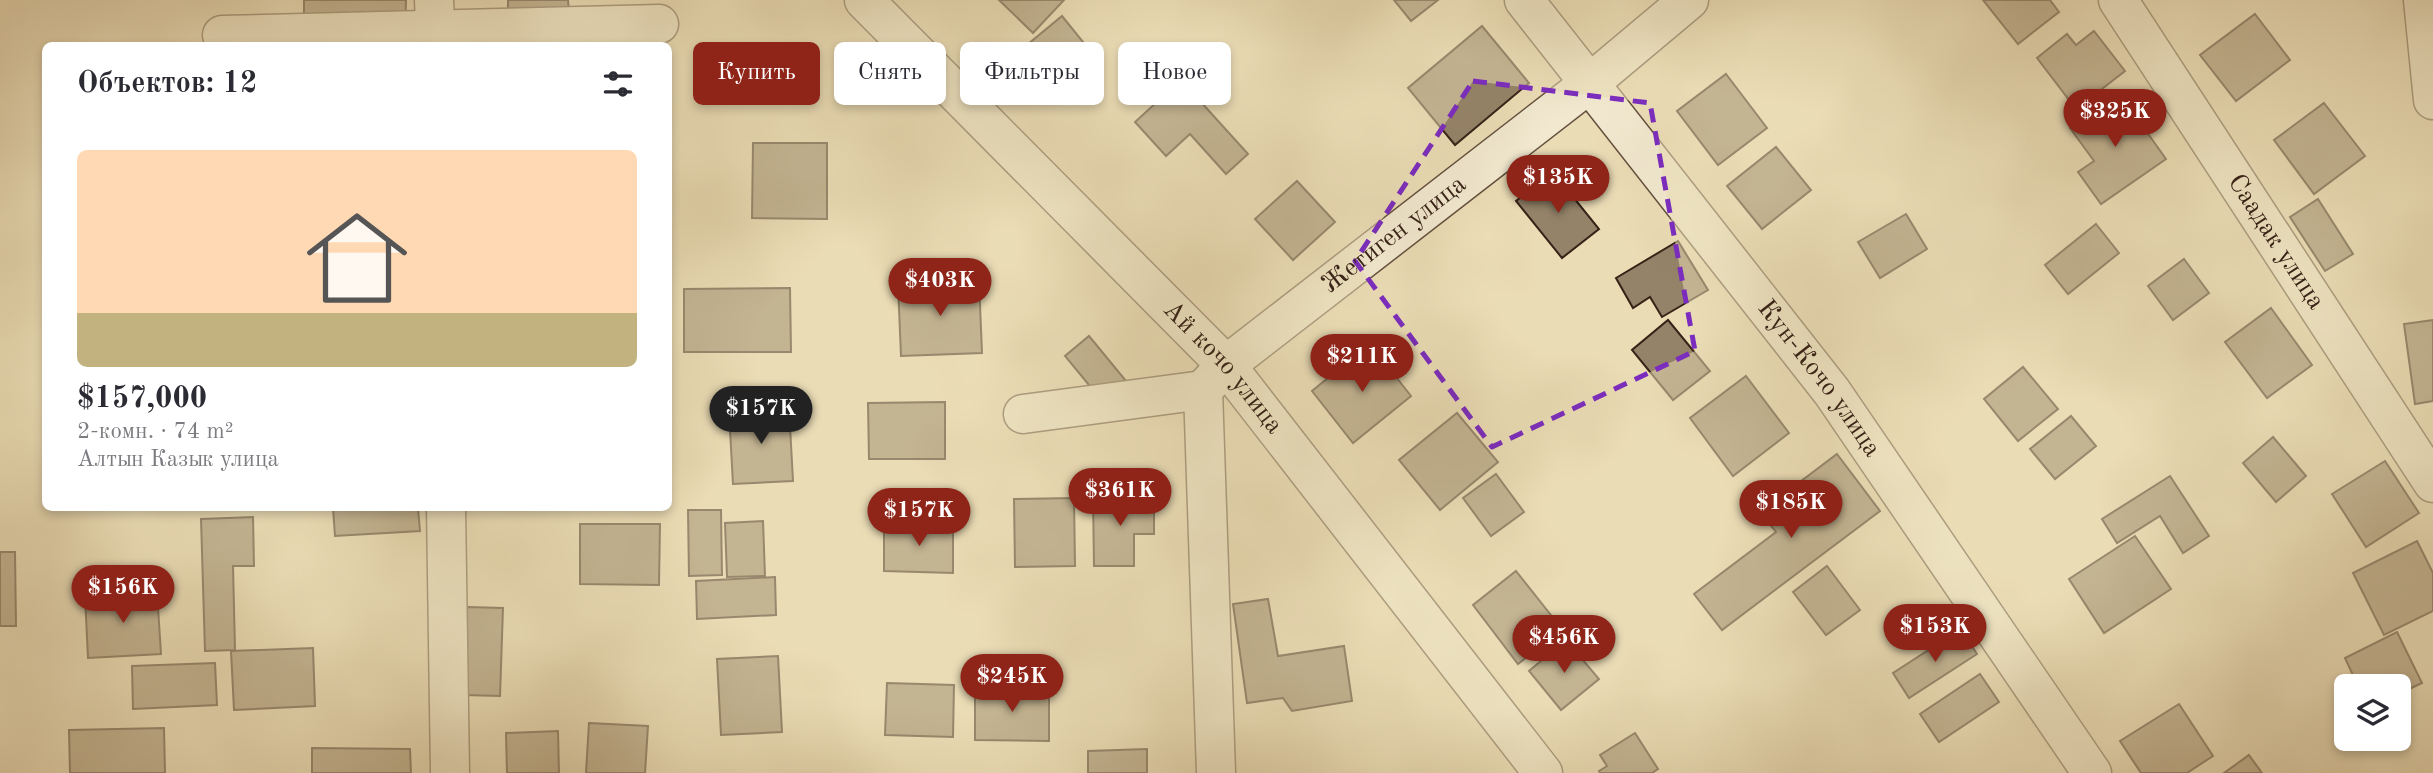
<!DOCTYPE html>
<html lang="ru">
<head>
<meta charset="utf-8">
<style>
	:root { --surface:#fff; --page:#f7f7f7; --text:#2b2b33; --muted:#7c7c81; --line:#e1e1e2; --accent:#8f2418 }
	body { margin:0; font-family:"Old Standard TT",serif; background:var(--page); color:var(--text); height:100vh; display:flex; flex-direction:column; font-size:26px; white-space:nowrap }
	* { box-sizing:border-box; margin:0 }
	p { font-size:23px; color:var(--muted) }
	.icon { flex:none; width:38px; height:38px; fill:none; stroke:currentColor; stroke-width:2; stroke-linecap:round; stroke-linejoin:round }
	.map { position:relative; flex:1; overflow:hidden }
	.details { position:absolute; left:42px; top:42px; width:630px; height:469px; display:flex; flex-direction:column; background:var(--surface); border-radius:10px; box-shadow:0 4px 10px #0003 }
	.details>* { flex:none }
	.top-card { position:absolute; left:693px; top:42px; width:665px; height:63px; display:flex; gap:14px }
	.tools { position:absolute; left:2334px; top:674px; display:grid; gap:14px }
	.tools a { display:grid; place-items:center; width:77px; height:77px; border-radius:10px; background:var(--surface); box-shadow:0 4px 10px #0003; font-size:35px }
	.price { position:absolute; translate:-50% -60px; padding:0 16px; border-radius:24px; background:var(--accent); color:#fff; font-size:23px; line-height:46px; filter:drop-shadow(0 2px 4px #0008) }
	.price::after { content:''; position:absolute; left:50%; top:42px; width:21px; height:16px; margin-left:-10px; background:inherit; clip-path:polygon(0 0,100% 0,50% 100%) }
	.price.current { background:#222; color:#fff }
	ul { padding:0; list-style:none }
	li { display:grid; align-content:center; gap:14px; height:371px; padding:0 35px }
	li+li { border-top:2px solid var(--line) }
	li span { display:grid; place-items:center; height:217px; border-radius:10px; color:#555 }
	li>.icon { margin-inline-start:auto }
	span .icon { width:126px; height:126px; fill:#fffc; stroke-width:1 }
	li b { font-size:30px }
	h2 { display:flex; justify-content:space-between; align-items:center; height:84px; padding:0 35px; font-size:30px }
	.pill { padding:0 24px; border-radius:10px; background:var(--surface); box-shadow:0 4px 10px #0003; font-size:24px; line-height:63px }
	.pill.current { background:var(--accent); color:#fff }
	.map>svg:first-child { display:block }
	.building { fill:#948369; stroke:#372217; stroke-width:2 }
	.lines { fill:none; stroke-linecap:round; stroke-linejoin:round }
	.minor-casing { stroke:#64503e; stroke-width:41 }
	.minor { stroke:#f1e8cf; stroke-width:38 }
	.marked { fill:none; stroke:#7b2cbf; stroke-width:5; stroke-dasharray:14 9; stroke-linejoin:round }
	.labels { text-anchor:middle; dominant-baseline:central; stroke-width:6; stroke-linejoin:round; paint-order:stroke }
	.street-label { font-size:26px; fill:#372217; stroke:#f1e8cf }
</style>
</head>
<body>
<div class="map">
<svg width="2433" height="773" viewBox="0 0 2433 773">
	<rect width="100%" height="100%" fill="#eadcb5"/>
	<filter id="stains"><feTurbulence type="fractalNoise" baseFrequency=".00286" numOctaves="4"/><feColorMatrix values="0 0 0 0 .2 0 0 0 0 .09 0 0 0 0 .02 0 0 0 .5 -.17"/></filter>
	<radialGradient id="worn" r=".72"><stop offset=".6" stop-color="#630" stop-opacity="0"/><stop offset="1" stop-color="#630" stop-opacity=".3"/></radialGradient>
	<g class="building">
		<polygon points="304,0 406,0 405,33 304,31"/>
		<polygon points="508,0 568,0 569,12 508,15"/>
		<polygon points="999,0 1064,0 1033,33"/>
		<polygon points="1394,0 1438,0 1411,21"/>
		<polygon points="1983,0 2050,0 2059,12 2018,44"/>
		<polygon points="2255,14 2290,60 2236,101 2200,55"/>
		<polygon points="1062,16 1092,53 1057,81 1027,45"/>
		<polygon points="1482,26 1529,83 1455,145 1408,88"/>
		<polygon points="2094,31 2125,71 2076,109 2037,58 2067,34 2076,45"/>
		<polygon points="1726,74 1767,128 1718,165 1677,111"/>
		<polygon points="1181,80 1248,154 1226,174 1190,134 1166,156 1135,122"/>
		<polygon points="2119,93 2166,159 2101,204 2078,172 2094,161 2070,128"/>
		<polygon points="2324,103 2365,156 2314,194 2274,140"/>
		<polygon points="753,143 827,143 827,219 752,218"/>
		<polygon points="1776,147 1811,190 1762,229 1727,186"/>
		<polygon points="1553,172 1599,229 1562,258 1516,201"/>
		<polygon points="1297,181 1335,222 1293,260 1255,219"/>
		<polygon points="2318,199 2353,254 2325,271 2290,217"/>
		<polygon points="1906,214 1927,249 1880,278 1858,242"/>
		<polygon points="2096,224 2119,253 2068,294 2045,265"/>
		<polygon points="1678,241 1708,290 1662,317 1650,297 1633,308 1616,278"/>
		<polygon points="2184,259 2209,293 2173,320 2148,286"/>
		<polygon points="979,281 982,353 901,356 898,284"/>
		<polygon points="790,288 791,352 684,352 684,289"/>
		<polygon points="2271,308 2312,365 2267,398 2225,342"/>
		<polygon points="1668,320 1710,371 1673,400 1632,350"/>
		<polygon points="2433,320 2433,401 2415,404 2404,324"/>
		<polygon points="1089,336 1136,393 1112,413 1065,356"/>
		<polygon points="1370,344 1411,396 1353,443 1312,391"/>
		<polygon points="2023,367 2058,409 2018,441 1984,399"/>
		<polygon points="1746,376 1789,433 1733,476 1690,418"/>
		<polygon points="945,402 945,459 869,459 868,403"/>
		<polygon points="789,408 793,481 733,484 729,412"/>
		<polygon points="1457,413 1498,462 1440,510 1399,460"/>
		<polygon points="2071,416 2096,446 2055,479 2030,449"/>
		<polygon points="2273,437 2306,476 2276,502 2243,463"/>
		<polygon points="1837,454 1880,511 1722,630 1694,594 1776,532 1760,512"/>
		<polygon points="2385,461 2419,513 2366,547 2332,494"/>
		<polygon points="1496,474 1524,512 1491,536 1463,498"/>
		<polygon points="2170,476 2209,536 2183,553 2160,516 2117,543 2102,519"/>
		<polygon points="1154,496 1154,534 1134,534 1134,566 1094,566 1093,497"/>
		<polygon points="1074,498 1075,566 1015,567 1014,499"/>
		<polygon points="333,508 418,508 420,531 335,536"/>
		<polygon points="688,510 721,510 722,575 689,576"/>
		<polygon points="253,517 254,566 233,566 235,650 205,651 201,519"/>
		<polygon points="763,521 765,576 727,577 725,523"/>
		<polygon points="884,523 953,524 953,573 884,571"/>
		<polygon points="580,524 660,524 659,585 580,584"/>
		<polygon points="2135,536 2171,589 2104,633 2069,579"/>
		<polygon points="2417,541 2433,573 2433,611 2384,635 2353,573"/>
		<polygon points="0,552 15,552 16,626 0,626"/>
		<polygon points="1827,566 1860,610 1826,635 1793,592"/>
		<polygon points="1516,571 1562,629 1518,664 1473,605"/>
		<polygon points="775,577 776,615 697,619 696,581"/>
		<polygon points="157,592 161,654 88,658 85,596"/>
		<polygon points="1268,599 1278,656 1344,646 1352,701 1292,711 1283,698 1247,703 1233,604"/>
		<polygon points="466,607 503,608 500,696 464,695"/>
		<polygon points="1961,629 1977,654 1909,698 1893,673"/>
		<polygon points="2397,632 2422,683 2399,694 2399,686 2358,686 2345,658"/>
		<polygon points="1566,640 1599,679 1561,710 1529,671"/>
		<polygon points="313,648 315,706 234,710 231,651"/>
		<polygon points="778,656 782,732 721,735 717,659"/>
		<polygon points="215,663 217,705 133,709 132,666"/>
		<polygon points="1980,674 1999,702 1939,742 1920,714"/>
		<polygon points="887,683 954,685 953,737 885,735"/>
		<polygon points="975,686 1049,687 1049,741 975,740"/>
		<polygon points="2179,704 2213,756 2187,773 2141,773 2120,741"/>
		<polygon points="589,723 648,726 645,773 586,773"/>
		<polygon points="164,728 165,773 70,773 69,730"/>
		<polygon points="558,731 559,773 507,773 506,733"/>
		<polygon points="1635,733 1658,769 1652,773 1600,773 1599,771 1607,766 1600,755"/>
		<polygon points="312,748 410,749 411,773 312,773"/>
		<polygon points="1147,749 1147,773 1088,773 1088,751"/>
		<polygon points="2249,755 2262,773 2224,773"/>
	</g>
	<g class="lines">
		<defs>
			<g id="minor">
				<polyline points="434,0 436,46"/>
				<path id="s1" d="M864 0 1226 365 1543 773"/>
				<path id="s2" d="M1524 0 1832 392 2092 773"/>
				<path id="s3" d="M2118 0 2433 483"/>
				<polyline points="2423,0 2433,100"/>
				<polyline points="222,35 659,24"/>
				<polyline points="1023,414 1203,390"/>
				<polyline points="446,508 450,773"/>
				<path id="s4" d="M1216 773 1203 390 1226 365 1590 83 1689 0"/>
			</g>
		</defs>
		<use href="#minor" class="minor-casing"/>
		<use href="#minor" class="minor"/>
	</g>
	<path d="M0 0H2433V773H0ZM1473 81 1650 103 1695 351 1492 447 1355 261Z" fill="#eadcb5" fill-opacity=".55" fill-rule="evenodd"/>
	<path class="marked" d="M1473 81 1650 103 1695 351 1492 447 1355 261Z"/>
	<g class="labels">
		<g class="street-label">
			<text stroke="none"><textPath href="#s4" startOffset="630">Жетиген улица</textPath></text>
			<text stroke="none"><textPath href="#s3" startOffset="289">Саадак улица</textPath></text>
			<text stroke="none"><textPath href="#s1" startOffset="514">Ай кочо улица</textPath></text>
			<text stroke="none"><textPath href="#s2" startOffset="480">Кун-Кочо улица</textPath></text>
		</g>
	</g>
	<rect width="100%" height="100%" filter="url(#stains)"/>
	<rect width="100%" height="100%" fill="url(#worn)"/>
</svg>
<div class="tools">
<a><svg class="icon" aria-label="layers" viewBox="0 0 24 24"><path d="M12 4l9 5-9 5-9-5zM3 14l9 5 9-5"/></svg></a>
</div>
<b class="price" style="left:2115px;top:149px">$325K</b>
<b class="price" style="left:1558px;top:215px">$135K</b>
<b class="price" style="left:940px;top:318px">$403K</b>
<b class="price" style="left:1362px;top:394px">$211K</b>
<b class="price current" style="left:761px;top:446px">$157K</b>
<b class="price" style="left:1120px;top:528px">$361K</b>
<b class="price" style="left:1791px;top:540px">$185K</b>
<b class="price" style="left:919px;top:548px">$157K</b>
<b class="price" style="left:123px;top:625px">$156K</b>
<b class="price" style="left:1935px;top:664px">$153K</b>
<b class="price" style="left:1564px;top:675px">$456K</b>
<b class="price" style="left:1012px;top:714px">$245K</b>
<div class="top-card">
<a class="pill current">Купить</a>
<a class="pill">Снять</a>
<a class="pill">Фильтры</a>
<a class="pill">Новое</a>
</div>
<section class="details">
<h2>Объектов: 12<svg class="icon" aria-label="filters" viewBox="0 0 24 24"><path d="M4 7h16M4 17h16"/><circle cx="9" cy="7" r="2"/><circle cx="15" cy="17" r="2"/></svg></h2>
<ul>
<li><span style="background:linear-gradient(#ffd9b3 75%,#c2b280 0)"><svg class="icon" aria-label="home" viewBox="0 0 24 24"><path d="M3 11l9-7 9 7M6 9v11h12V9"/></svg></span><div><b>$157,000</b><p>2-комн. · 74 m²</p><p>Алтын Казык улица</p></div></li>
</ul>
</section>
</div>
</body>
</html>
